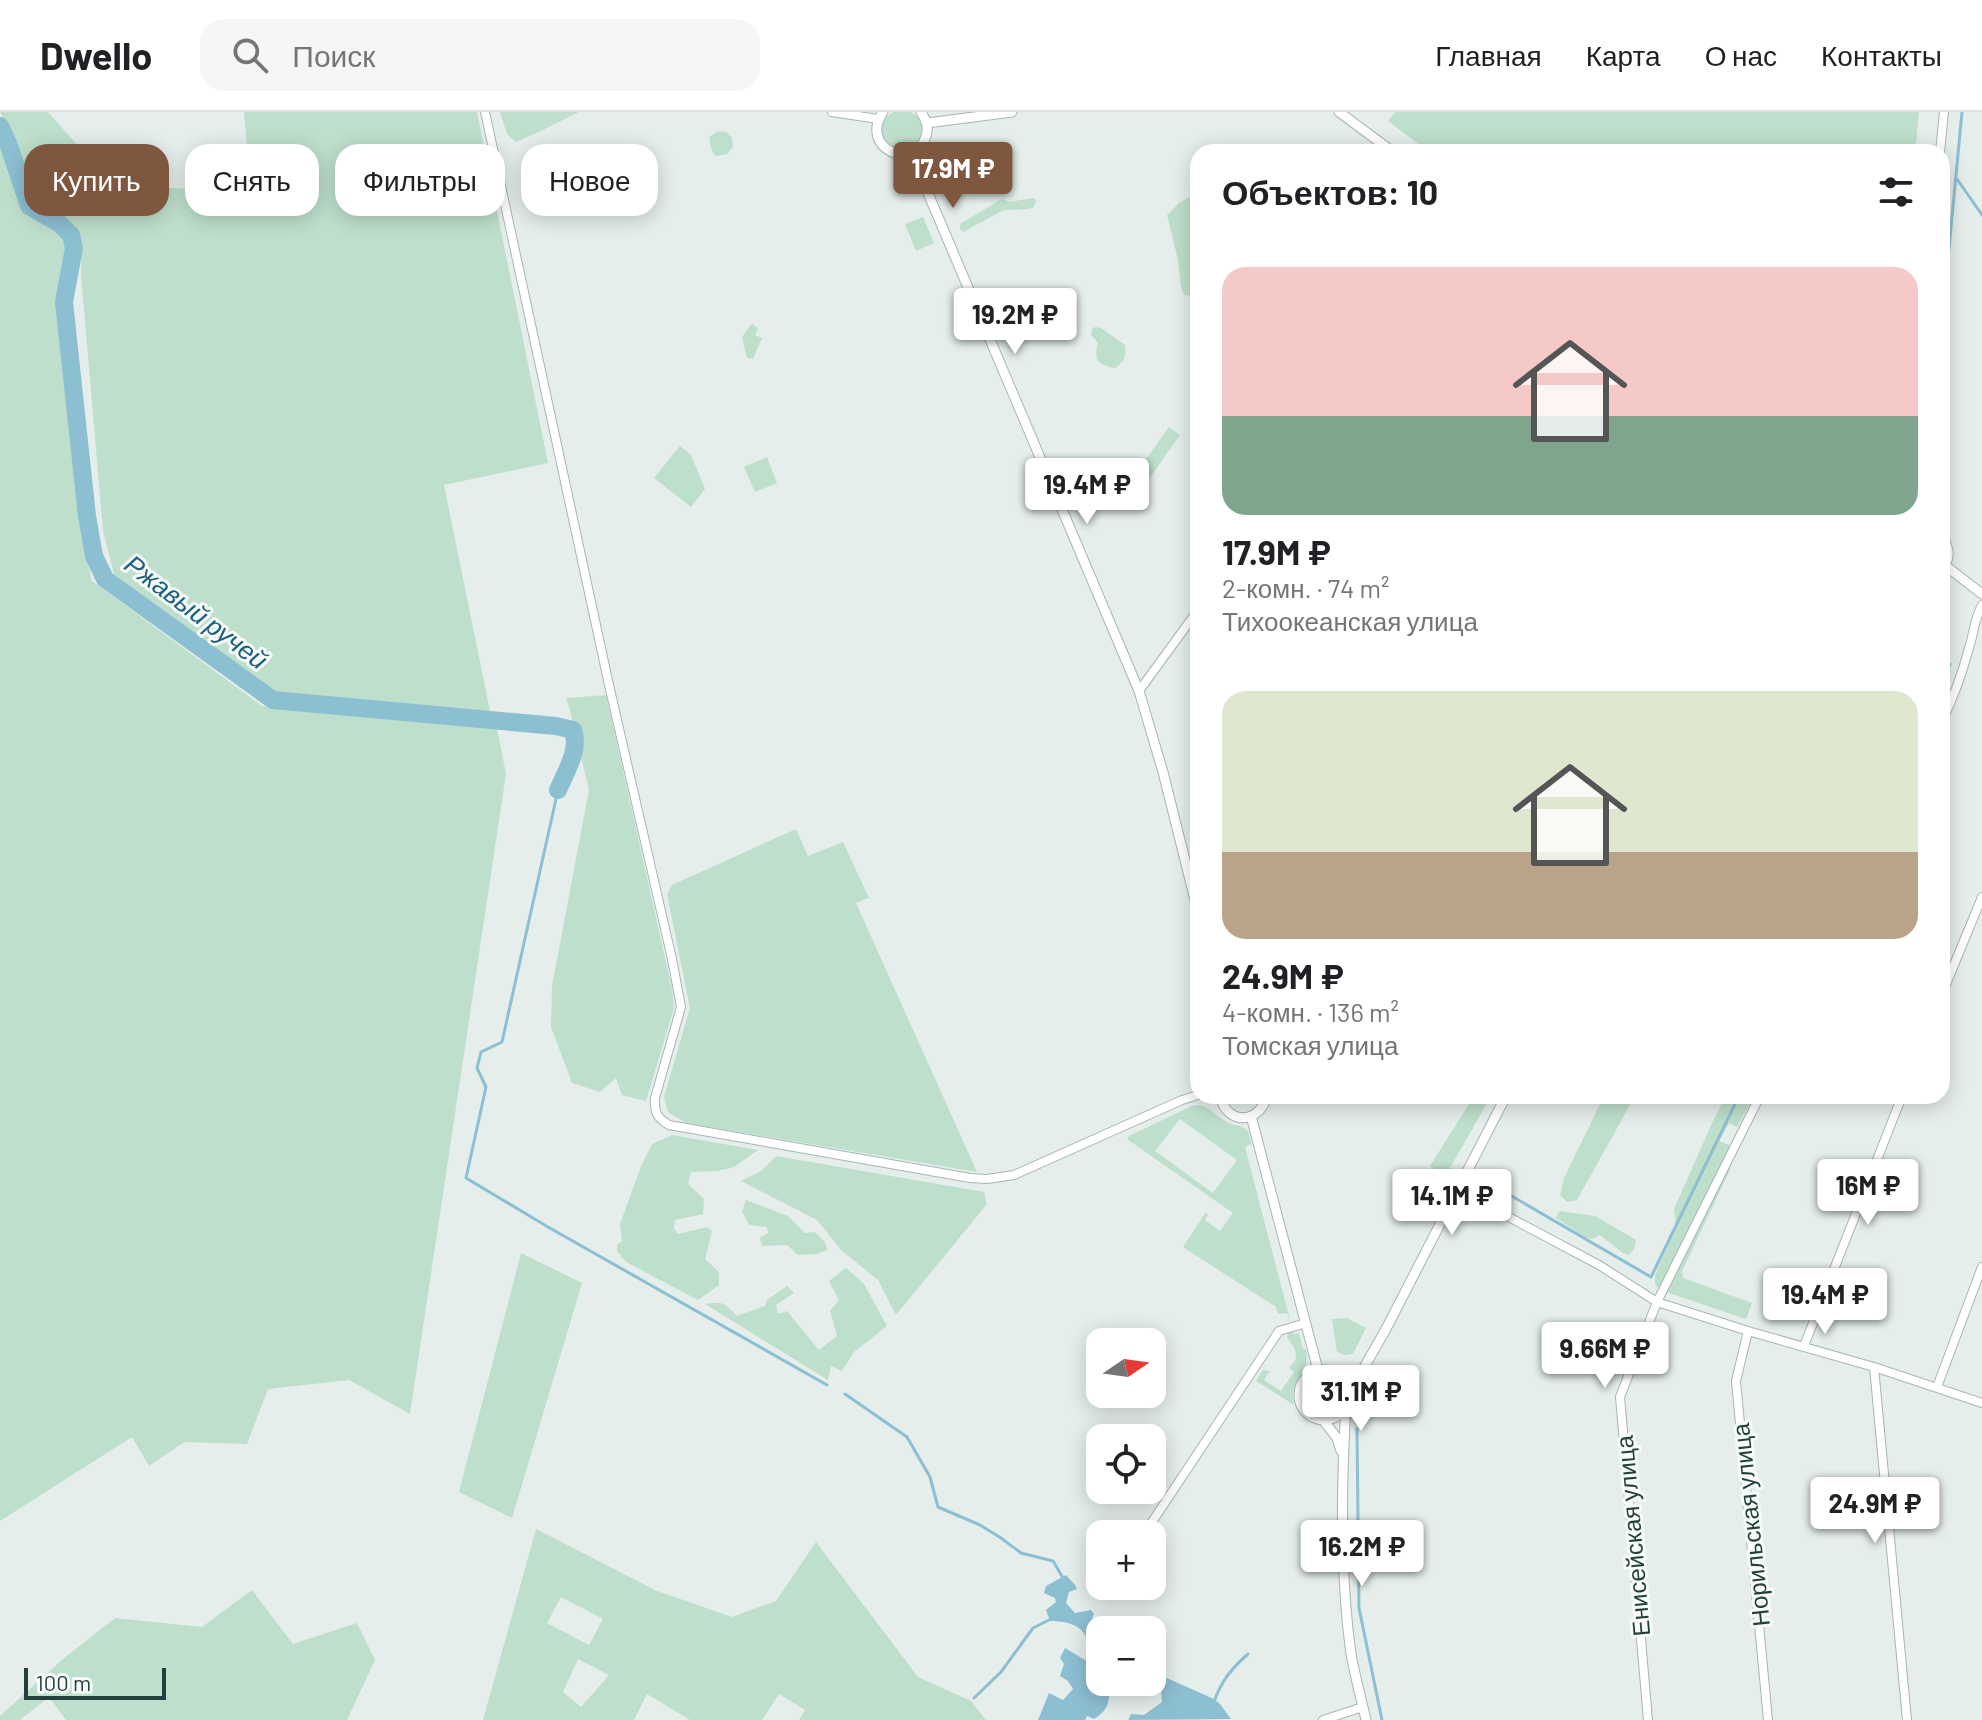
<!DOCTYPE html>
<html lang="ru">
<head>
<meta charset="utf-8">
<style>
	:root { --surface:#fff; --page:#f6f6f6; --text:#202124; --muted:#757577; --line:#e0e0e0; --accent:#7f563e }
	body { margin:0; font-family:Barlow,sans-serif; background:var(--page); color:var(--text); height:100vh; display:flex; flex-direction:column; font-size:30px; white-space:nowrap }
	* { box-sizing:border-box; margin:0 }
	p { font-size:26px; color:var(--muted) }
	.icon { flex:none; width:44px; height:44px; fill:none; stroke:currentColor; stroke-width:2; stroke-linecap:round; stroke-linejoin:round }
	.map { position:relative; flex:1; overflow:hidden }
	.details { position:absolute; left:1190px; top:32px; width:760px; height:960px; display:flex; flex-direction:column; background:var(--surface); border-radius:24px; box-shadow:0 4px 20px #0003 }
	.details>* { flex:none }
	.guide { position:absolute; left:24px; top:32px; width:760px; height:72px; display:flex; gap:16px }
	.needle { width:52px; rotate:77deg }
	.controls { position:absolute; left:1086px; top:1216px; display:grid; gap:16px }
	.controls a { display:grid; place-items:center; width:80px; height:80px; border-radius:16px; background:var(--surface); box-shadow:0 4px 20px #0003; font-size:40px }
	.scale { position:absolute; left:24px; bottom:20px; width:142px; box-sizing:border-box; padding-left:8px; border:4px solid #24403c; border-top:0; font-size:22px; line-height:28px; white-space:nowrap; color:#24403c; -webkit-text-stroke:6px #f6faf9; paint-order:stroke }
	.price { position:absolute; translate:-50% -68px; padding:0 18px; border-radius:8px; background:#fff; color:#222; font-size:26px; line-height:52px; filter:drop-shadow(0 2px 4px #0008) }
	.price::after { content:''; position:absolute; left:50%; top:48px; width:24px; height:18px; margin-left:-12px; background:inherit; clip-path:polygon(0 0,100% 0,50% 100%) }
	.price.current { background:var(--accent); color:#fff }
	ul { padding:0; list-style:none }
	li { display:grid; align-content:center; gap:16px; height:424px; padding:0 32px }
	li span { display:grid; place-items:center; height:248px; border-radius:24px; color:#555 }
	li>.icon { margin-inline-start:auto }
	span .icon { width:144px; height:144px; fill:#fffc; stroke-width:1 }
	li b { font-size:34px }
	h2 { display:flex; justify-content:space-between; align-items:center; height:96px; padding:0 32px; font-size:34px }
	.pill { padding:0 28px; border-radius:24px; background:var(--surface); box-shadow:0 4px 20px #0003; font-size:28px; line-height:72px }
	.pill.current { background:var(--accent); color:#fff }
	header { display:flex; align-items:center; gap:48px; box-sizing:border-box; height:112px; padding:0 40px; background:var(--surface); border-bottom:2px solid var(--line) }
	header strong { font-size:38px }
	nav { display:flex; gap:44px; margin-inline-start:auto; font-size:28px }
	.search { width:560px; height:72px; background:var(--page); display:flex; align-items:center; gap:20px; box-sizing:border-box; padding:0 28px; border-radius:24px; color:var(--muted); font-size:30px }
	.map>svg:first-child { display:block }
	.green { fill:#bedfcb; fill-rule:evenodd }
	.water { fill:#8dbfd3 }
	.lines { fill:none; stroke-linecap:round; stroke-linejoin:round }
	.stream { stroke:#8dbfd3; stroke-width:3 }
	.river { stroke:#8dbfd3; stroke-width:18 }
	.minor-casing { stroke:#a7b6b3; stroke-width:10 }
	.tertiary-casing { stroke:#a7b6b3; stroke-width:11 }
	.minor { stroke:#fff; stroke-width:8 }
	.tertiary { stroke:#fff; stroke-width:9 }
	.labels { text-anchor:middle; dominant-baseline:central; stroke-width:6; stroke-linejoin:round; paint-order:stroke }
	.street-label { font-size:24px; fill:#24403c; stroke:#f6faf9 }
	.water-label { font-size:26px; font-style:italic; fill:#1c607d; stroke:#f6faf9 }
</style>
</head>
<body>
<header>
<strong>Dwello</strong>
<div class="search"><svg class="icon" aria-label="search" viewBox="0 0 24 24"><circle cx="10" cy="10" r="6"/><path d="M15 15l6 6"/></svg>Поиск</div>
<nav><a>Главная</a><a>Карта</a><a>О нас</a><a>Контакты</a></nav>
</header>
<div class="map">
<svg width="1982" height="1608" viewBox="0 0 1982 1608">
	<rect width="100%" height="100%" fill="#e5eeeb"/>
	<g class="green">
		<circle cx="902" cy="18" r="20"/>
		<polygon points="0,0 48,0 112,72 251,81 244,0 477,0 548,351 444,373 490,599 277,582 245,561 114,462 103,419 81,163 81,130 71,113 34,89 13,24"/>
		<polygon points="500,0 579,0 541,19 516,30 507,22"/>
		<polygon points="1395,0 1919,0 1915,40 1429,40 1388,9"/>
		<polygon points="718,19 726,20 732,26 733,35 727,42 715,44 711,36 709,25"/>
		<polygon points="0,27 4,35 25,98 60,120 68,132 59,189 81,422 92,469 262,594 497,616 506,662 410,1302 349,1268 268,1277 247,1332 184,1330 149,1354 132,1325 0,1409"/>
		<polygon points="968,51 972,59 974,73 962,79 952,80 946,73 948,57"/>
		<polygon points="1198,81 1198,140 1192,145 1198,177 1192,184 1184,183 1181,175 1178,148 1167,103 1180,90"/>
		<polygon points="1033,86 1036,88 1034,95 1028,97 1004,98 963,120 960,117 960,112 1002,87 1009,90"/>
		<polygon points="923,105 934,131 916,139 905,112"/>
		<polygon points="752,211 758,217 755,223 762,226 753,247 747,246 742,225"/>
		<path d="M1095 215 1101 216 1125 233C1127 244 1124 249 1115 256 1098 253 1093 248 1098 231L1091 223 1092 217Z"/>
		<polygon points="1169,315 1180,323 1146,371 1135,363"/>
		<polygon points="680,334 691,343 705,377 691,395 654,366"/>
		<polygon points="767,345 777,371 755,380 744,355"/>
		<polygon points="606,583 672,877 674,896 646,989 622,983 616,966 600,980 572,971 551,915 552,874 589,678 570,598 566,586"/>
		<polygon points="796,717 808,744 843,730 869,786 856,791 977,1060 686,1011 668,1000 664,985 690,896 667,782 672,773"/>
		<polygon points="1474,984 1491,984 1446,1063 1440,1059 1435,1070 1429,1067 1434,1057 1430,1054"/>
		<polygon points="1604,984 1635,984 1577,1088 1567,1090 1560,1083 1564,1066"/>
		<polygon points="1726,984 1754,984 1737,1015 1729,1011 1719,1029 1732,1034 1733,1039 1730,1058 1682,1159 1683,1166 1752,1191 1746,1207 1660,1178 1655,1172 1655,1163 1676,1114 1674,1097 1713,1009"/>
		<path d="M1201 993C1212 997 1219 1006 1229 1011 1235 1014 1243 1013 1248 1019 1249 1021 1251 1030 1251 1032L1245 1035 1291 1212 1287 1201 1278 1202 1276 1195 1183 1135 1206 1100 1208 1102 1205 1108 1220 1119 1233 1101 1127 1027 1129 1024 1192 994ZM1180 1007 1237 1048 1213 1081 1155 1039Z"/>
		<polygon points="672,1023 758,1038 734,1055 718,1059 691,1060 688,1072 704,1087 703,1102 675,1108 674,1117 678,1122 707,1115 712,1119 705,1147 719,1160 719,1173 698,1188 626,1150 617,1139 617,1133 622,1129 620,1112 642,1052 652,1032"/>
		<polygon points="776,1044 984,1080 987,1092 896,1203 878,1168 842,1139 817,1108 741,1069 761,1059"/>
		<polygon points="746,1088 788,1104 805,1121 815,1120 824,1129 828,1138 816,1142 798,1143 787,1133 762,1134 760,1126 769,1120 766,1115 749,1113 742,1099"/>
		<polygon points="1559,1099 1595,1104 1636,1128 1634,1137 1629,1143 1623,1141 1600,1123 1592,1127 1585,1125 1556,1106"/>
		<polygon points="521,1141 582,1171 512,1406 459,1380"/>
		<path d="M846 1156 864 1172 887 1214 854 1240 842 1259 831 1254 828 1268 705 1192C723 1190 725 1190 736 1204L765 1194 767 1188 787 1174 794 1181 776 1193 778 1202 787 1199 819 1238 837 1224 830 1199 839 1188 829 1169Z"/>
		<polygon points="1347,1206 1366,1216 1353,1242 1344,1243 1337,1240 1332,1207"/>
		<path d="M1292 1218 1294 1222 1299 1221 1303 1237H1306C1312 1260 1287 1269 1294 1293L1256 1269 1263 1258 1270 1259 1264 1268 1281 1279 1294 1260 1289 1256 1296 1247 1295 1237 1287 1225 1288 1221Z"/>
		<circle cx="1323" cy="1283" r="17"/>
		<path d="M536 1417 657 1479 732 1505 776 1489 816 1430 918 1565 971 1589 986 1608H799L805 1598 779 1582 762 1608H690L647 1582 634 1608H483ZM561 1485 603 1507 589 1533 547 1511ZM578 1547 609 1563 581 1595 563 1580Z"/>
		<polygon points="252,1478 293,1532 357,1511 375,1548 347,1608 66,1608 49,1585 20,1608 0,1608 0,1604 63,1547 115,1506 202,1515"/>
	</g>
	<g class="water">
		<path d="M1066 1463 1075 1473 1077 1477 1069 1480 1066 1491 1075 1501 1091 1498 1094 1502 1092 1506 1106 1518H1100V1530L1087 1527C1081 1512 1066 1509 1050 1509L1046 1498 1056 1490 1055 1486 1044 1481 1046 1474Z"/>
		<path d="M1065 1536 1090 1551 1100 1561V1570L1110 1571C1109 1589 1110 1597 1094 1607L1087 1604 1085 1608H1038L1049 1581 1063 1588 1073 1577 1068 1569 1060 1564 1064 1552 1060 1546Z"/>
		<polygon points="1160,1563 1214,1587 1220,1592 1231,1607 1128,1608 1131,1602 1144,1603 1162,1590"/>
	</g>
	<g class="lines">
		<g class="stream">
			<polyline points="1957,67 1982,103"/>
			<polyline points="1942,210 1962,0"/>
			<polyline points="1942,569 1950,552"/>
			<polyline points="558,678 502,930 481,940 477,956 486,975 466,1066 548,1115 827,1273"/>
			<polyline points="1492,1063 1503,1079 1651,1165 1739,984"/>
			<polyline points="845,1282 907,1325 930,1365 938,1395 980,1413 1001,1426 1021,1441 1053,1449 1063,1466"/>
			<polyline points="1357,1317 1359,1496 1382,1608"/>
			<polyline points="1152,1558 1161,1569"/>
			<polyline points="974,1586 1001,1560 1033,1516 1051,1507"/>
			<path d="M1214 1590C1221 1569 1232 1556 1248 1542"/>
		</g>
		<path class="river" d="M0 14 8 31 29 94 60 112 71 123 74 136 64 190 87 404 94 444 105 467 273 588 556 614 573 618C580 638 566 659 558 678"/>
		<defs>
			<g id="minor">
				<path d="M485 0 609 573 672 847 681 895 655 986C654 1000 657 1006 669 1013L970 1066 987 1067 1014 1063 1182 988 1198 983"/>
				<polyline points="832,0 878,7"/>
				<polyline points="1940,40 1944,0"/>
				<path d="M1942 419C1946 431 1953 443 1945 453"/>
				<polyline points="1139,579 1198,498"/>
				<path d="M1942 609C1954 585 1962 562 1969 536 1974 521 1974 508 1982 493"/>
				<polyline points="1942,882 1982,785"/>
				<polyline points="1458,1078 1599,1153 1657,1190 1748,1219 1874,1255 1982,1291"/>
				<polyline points="1748,1219 1736,1269 1768,1608"/>
				<polyline points="1804,1234 1902,984"/>
				<polyline points="1874,1255 1907,1608"/>
				<polyline points="1937,1275 1982,1155"/>
				<polyline points="1144,1422 1279,1219 1306,1211"/>
				<polyline points="1323,1608 1363,1595"/>
				<polyline points="1648,1608 1620,1285 1657,1190 1760,984"/>
			</g>
			<g id="tertiary">
				<path d="M883 0C858 37 916 61 926 24 929 15 926 8 921 0"/>
				<polyline points="1339,0 1393,40"/>
				<polyline points="927,11 1012,0"/>
				<polyline points="911,41 1139,579 1163,660 1198,800"/>
				<polyline points="1942,451 1982,482"/>
				<path d="M1220 984C1227 1013 1259 1013 1267 984"/>
				<polyline points="1251,1004 1318,1258"/>
				<circle cx="1324" cy="1283" r="25"/>
				<polyline points="1349,1282 1386,1217 1506,984"/>
				<path d="M1346 1294C1341 1375 1340 1461 1351 1542 1355 1564 1361 1586 1366 1608"/>
				<polyline points="1323,1308 1337,1326 1341,1339"/>
			</g>
		</defs>
		<use href="#minor" class="minor-casing"/>
		<use href="#tertiary" class="tertiary-casing"/>
		<use href="#minor" class="minor"/>
		<use href="#tertiary" class="tertiary"/>
	</g>
	<g class="labels">
		<g class="street-label">
			<text transform="translate(1750 1413) rotate(-96)">Норильская улица</text>
			<text transform="translate(1632 1424) rotate(-95)">Енисейская улица</text>
		</g>
		<g class="water-label">
			<text transform="translate(197 499) rotate(37)">Ржавый ручей</text>
		</g>
	</g>
</svg>
<div class="controls">
<a><svg class="needle" viewBox="-14 -14 28 28"><path d="M0-13l5 13h-10z" fill="#e53935"/><path d="M0 13l5-13h-10z" fill="#757577"/></svg></a>
<a><svg class="icon" aria-label="locate" viewBox="0 0 24 24"><circle cx="12" cy="12" r="6"/><path d="M12 2v4M12 18v4M2 12h4M18 12h4"/></svg></a>
<a>+</a>
<a>−</a>
</div>
<div class="scale">100 m</div>
<b class="price current" style="left:953px;top:98px">17.9M ₽</b>
<b class="price" style="left:1015px;top:244px">19.2M ₽</b>
<b class="price" style="left:1087px;top:414px">19.4M ₽</b>
<b class="price" style="left:1868px;top:1115px">16M ₽</b>
<b class="price" style="left:1452px;top:1125px">14.1M ₽</b>
<b class="price" style="left:1825px;top:1224px">19.4M ₽</b>
<b class="price" style="left:1605px;top:1278px">9.66M ₽</b>
<b class="price" style="left:1361px;top:1321px">31.1M ₽</b>
<b class="price" style="left:1875px;top:1433px">24.9M ₽</b>
<b class="price" style="left:1362px;top:1476px">16.2M ₽</b>
<div class="guide">
<a class="pill current">Купить</a>
<a class="pill">Снять</a>
<a class="pill">Фильтры</a>
<a class="pill">Новое</a>
</div>
<section class="details">
<h2>Объектов: 10<svg class="icon" aria-label="filters" viewBox="0 0 24 24"><path d="M4 7h16M4 17h16"/><circle cx="9" cy="7" r="2"/><circle cx="15" cy="17" r="2"/></svg></h2>
<ul>
<li><span style="background:linear-gradient(#f6c9c9 60%,#7fa58c 0)"><svg class="icon" aria-label="home" viewBox="0 0 24 24"><path d="M3 11l9-7 9 7M6 9v11h12V9"/></svg></span><div><b>17.9M ₽</b><p>2-комн. · 74 m²</p><p>Тихоокеанская улица</p></div></li>
<li><span style="background:linear-gradient(#dfe7d0 65%,#b9a48a 0)"><svg class="icon" aria-label="home" viewBox="0 0 24 24"><path d="M3 11l9-7 9 7M6 9v11h12V9"/></svg></span><div><b>24.9M ₽</b><p>4-комн. · 136 m²</p><p>Томская улица</p></div></li>
</ul>
</section>
</div>
</body>
</html>
